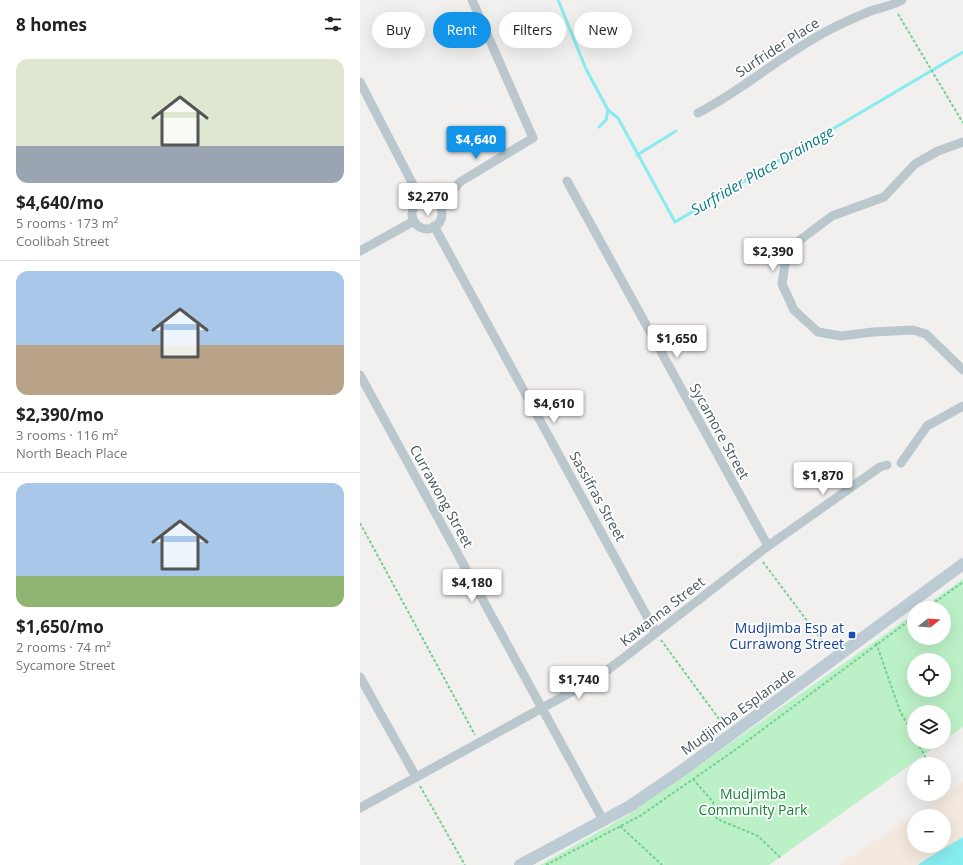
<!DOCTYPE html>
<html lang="en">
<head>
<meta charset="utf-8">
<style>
	:root { --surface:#fff; --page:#f6f6f6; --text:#222; --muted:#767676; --line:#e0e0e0; --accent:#1295e8 }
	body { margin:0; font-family:"Open Sans",sans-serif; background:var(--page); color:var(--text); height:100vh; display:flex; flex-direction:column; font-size:15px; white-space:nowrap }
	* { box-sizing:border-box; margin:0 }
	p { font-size:13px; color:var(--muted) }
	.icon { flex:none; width:22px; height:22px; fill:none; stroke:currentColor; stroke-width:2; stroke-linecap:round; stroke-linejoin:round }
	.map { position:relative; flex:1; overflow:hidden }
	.drawer { display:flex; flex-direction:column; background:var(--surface); width:360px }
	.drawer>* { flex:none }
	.banner { position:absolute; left:12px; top:12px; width:380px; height:36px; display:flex; gap:8px }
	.needle { width:26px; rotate:73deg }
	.buttons { position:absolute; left:547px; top:601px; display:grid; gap:8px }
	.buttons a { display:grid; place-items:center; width:44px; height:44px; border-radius:50%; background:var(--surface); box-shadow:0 4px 16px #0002; font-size:20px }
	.price { position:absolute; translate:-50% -34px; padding:0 9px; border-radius:4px; background:#fff; color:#222; font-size:13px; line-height:26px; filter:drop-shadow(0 1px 2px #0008) }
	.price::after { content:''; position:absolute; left:50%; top:24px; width:12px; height:9px; margin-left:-6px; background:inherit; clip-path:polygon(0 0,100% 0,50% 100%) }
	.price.selected { background:var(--accent); color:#fff }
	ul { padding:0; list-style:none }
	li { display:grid; align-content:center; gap:8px; height:212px; padding:0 16px }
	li+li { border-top:1px solid var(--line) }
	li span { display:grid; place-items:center; height:124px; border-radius:12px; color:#555 }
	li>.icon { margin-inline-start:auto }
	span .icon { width:72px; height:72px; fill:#fffc; stroke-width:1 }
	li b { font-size:17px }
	h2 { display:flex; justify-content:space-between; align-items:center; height:48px; padding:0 16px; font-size:17px }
	.chip { padding:0 14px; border-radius:18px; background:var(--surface); box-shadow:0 4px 16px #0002; font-size:14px; line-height:36px }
	.chip.selected { background:var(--accent); color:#fff }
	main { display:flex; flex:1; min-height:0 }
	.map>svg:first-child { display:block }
	.green { fill:#bcf1c7; fill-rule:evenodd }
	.sand { fill:#f3e9df; fill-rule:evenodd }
	.water { fill:#87ecef }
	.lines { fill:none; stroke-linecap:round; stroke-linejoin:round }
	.stream { stroke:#87ecef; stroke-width:3 }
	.path { stroke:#73d092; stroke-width:2; stroke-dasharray:3 2; stroke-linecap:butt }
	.street { stroke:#bac7cd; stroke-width:9 }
	.secondary { stroke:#bccbd4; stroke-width:12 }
	.transit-dot { fill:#1a4fb4; stroke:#fff; stroke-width:1.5 }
	.labels { text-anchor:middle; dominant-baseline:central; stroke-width:3.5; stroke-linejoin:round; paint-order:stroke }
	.street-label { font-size:14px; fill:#46565d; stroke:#fff }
	.transit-label { font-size:14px; fill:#164399; stroke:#fff; text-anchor:end }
	.park-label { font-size:14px; fill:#148238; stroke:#fff }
	.water-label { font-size:15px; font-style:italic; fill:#0a7c80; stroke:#fff }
</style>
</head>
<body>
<main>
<section class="drawer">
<h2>8 homes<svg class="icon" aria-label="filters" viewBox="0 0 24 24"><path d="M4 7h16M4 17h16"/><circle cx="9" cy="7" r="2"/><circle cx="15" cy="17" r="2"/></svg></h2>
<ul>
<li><span style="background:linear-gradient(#dfe7d0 70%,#9aa5b1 0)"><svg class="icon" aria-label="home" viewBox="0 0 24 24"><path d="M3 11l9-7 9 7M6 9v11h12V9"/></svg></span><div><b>$4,640/mo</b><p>5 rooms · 173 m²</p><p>Coolibah Street</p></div></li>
<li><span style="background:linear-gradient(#a9c7e8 60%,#b9a48a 0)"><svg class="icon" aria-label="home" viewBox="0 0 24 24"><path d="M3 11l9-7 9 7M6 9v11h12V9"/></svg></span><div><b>$2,390/mo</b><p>3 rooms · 116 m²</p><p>North Beach Place</p></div></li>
<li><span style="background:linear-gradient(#a9c7e8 75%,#8fb573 0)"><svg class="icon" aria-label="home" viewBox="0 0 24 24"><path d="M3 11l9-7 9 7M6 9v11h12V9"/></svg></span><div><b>$1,650/mo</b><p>2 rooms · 74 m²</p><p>Sycamore Street</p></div></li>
</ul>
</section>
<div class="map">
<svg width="603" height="865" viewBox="0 0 603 865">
	<rect width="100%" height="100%" fill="#f2efef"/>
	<path class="green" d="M603 579V727L584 740V712H554V742H582L409 865H180L268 815 554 614V638H584V608H562ZM554 660H584V690H554Z"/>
	<path class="sand" d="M603 782V837L558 865H479ZM554 816H584V846H554Z"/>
	<polygon class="water" points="603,837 603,865 558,865 560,863"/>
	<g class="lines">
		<g class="stream">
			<polyline points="198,0 226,69 248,110 246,120 239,127"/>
			<polyline points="248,110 258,118 315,222 603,52"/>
			<polyline points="277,155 316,131"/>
		</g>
		<g class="path">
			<polyline points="538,14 603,123"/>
			<polyline points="0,523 115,735"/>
			<polyline points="403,562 469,650"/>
			<polyline points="567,608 603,582"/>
			<polyline points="301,640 365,727"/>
			<polyline points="516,643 540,711 554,736"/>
			<polyline points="557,742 567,760"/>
			<polyline points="333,779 353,802 357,819 398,836 421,858"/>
			<polyline points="60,786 105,865"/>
			<polyline points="260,826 302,865"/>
			<polyline points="186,865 280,816 375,750 554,617"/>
		</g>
		<g class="street">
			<polyline points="0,82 61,200"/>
			<path d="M338 113C381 91 418 58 460 35 475 26 496 17 513 10 523 7 532 6 542 0"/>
			<polyline points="603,142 578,151 555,164 524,197 472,216 440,240 425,264 422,284 434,310 458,332 481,336 513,332 553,330 566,334 603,370"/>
			<polyline points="207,181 408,546"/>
			<circle cx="67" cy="214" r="15"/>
			<polyline points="79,206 100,182 173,138 112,0"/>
			<polyline points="74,226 296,633"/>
			<polyline points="0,251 54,221"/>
			<polyline points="0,375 243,820"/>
			<polyline points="541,463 567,426 603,406"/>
			<polyline points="0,677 56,777"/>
			<polyline points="0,808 235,679 261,660 408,546 520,467 527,465"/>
		</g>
		<polyline class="secondary" points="160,865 270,806 324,769 603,564"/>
	</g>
	<rect class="transit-dot" x="488" y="631" width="8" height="8" rx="2"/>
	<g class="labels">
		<g class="street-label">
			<text transform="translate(417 47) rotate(-33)">Surfrider Place</text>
			<text transform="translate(360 431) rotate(61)">Sycamore Street</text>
			<text transform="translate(82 496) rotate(61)">Currawong Street</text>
			<text transform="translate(238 496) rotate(61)">Sassifras Street</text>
			<text transform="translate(302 611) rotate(-38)">Kawanna Street</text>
			<text transform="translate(378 711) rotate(-36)">Mudjimba Esplanade</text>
		</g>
		<g class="transit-label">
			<text x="484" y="627">Mudjimba Esp at<tspan x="484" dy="16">Currawong Street</tspan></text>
		</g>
		<g class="park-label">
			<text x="393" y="793">Mudjimba<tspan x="393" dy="16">Community Park</tspan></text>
		</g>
		<g class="water-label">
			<text transform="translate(402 170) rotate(-30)">Surfrider Place Drainage</text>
		</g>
	</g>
</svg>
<div class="buttons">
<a><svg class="needle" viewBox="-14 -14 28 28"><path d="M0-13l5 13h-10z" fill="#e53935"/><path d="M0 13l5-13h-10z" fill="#767676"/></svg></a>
<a><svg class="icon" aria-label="locate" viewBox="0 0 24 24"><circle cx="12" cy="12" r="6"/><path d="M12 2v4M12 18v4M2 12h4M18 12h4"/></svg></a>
<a><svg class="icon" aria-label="layers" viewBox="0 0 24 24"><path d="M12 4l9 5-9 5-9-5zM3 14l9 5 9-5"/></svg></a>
<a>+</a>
<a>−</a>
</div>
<b class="price selected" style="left:116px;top:160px">$4,640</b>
<b class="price" style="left:68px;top:217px">$2,270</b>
<b class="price" style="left:413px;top:272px">$2,390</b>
<b class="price" style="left:317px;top:359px">$1,650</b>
<b class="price" style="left:194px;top:424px">$4,610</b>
<b class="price" style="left:463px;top:496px">$1,870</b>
<b class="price" style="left:112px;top:603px">$4,180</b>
<b class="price" style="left:219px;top:700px">$1,740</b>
<div class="banner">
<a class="chip">Buy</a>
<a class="chip selected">Rent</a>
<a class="chip">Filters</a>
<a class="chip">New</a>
</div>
</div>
</main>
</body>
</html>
